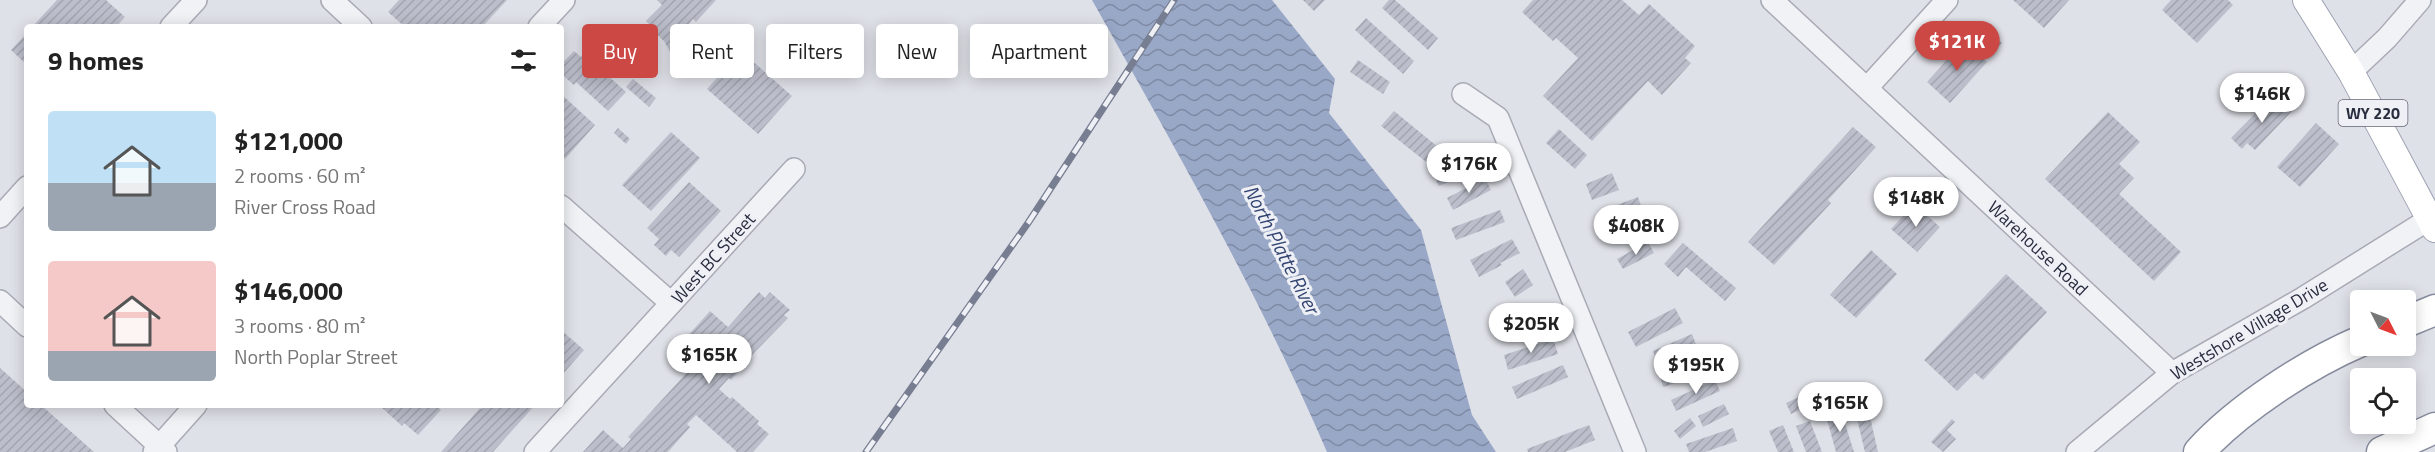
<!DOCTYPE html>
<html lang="en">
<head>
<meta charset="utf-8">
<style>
	:root { --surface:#fff; --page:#f2f2f2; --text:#222; --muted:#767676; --accent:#cb4845 }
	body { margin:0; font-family:"Titillium Web",sans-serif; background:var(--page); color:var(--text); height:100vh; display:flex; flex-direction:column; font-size:22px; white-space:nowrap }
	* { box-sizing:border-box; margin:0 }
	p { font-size:20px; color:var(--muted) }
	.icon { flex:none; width:33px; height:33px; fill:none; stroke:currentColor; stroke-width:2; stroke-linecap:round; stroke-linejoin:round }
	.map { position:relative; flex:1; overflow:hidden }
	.sheet { position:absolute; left:24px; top:24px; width:540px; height:384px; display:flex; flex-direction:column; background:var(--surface); border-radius:6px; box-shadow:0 3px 15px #0003 }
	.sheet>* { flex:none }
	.hud { position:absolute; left:582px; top:24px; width:570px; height:54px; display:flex; gap:12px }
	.needle { width:39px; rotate:132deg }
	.tools { position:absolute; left:2350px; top:290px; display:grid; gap:12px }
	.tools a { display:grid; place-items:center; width:66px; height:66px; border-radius:6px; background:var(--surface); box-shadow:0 3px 15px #0003; font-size:30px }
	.price { position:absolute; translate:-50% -51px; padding:0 14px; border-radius:21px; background:#fff; color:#222; font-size:20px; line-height:39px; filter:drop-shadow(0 2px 3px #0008) }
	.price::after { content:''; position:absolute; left:50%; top:36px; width:18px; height:14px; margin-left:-9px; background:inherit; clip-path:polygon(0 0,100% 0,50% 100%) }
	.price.on { background:var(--accent); color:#fff }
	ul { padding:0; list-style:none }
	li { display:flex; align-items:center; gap:18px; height:150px; padding:0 24px }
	li span { display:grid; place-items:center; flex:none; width:168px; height:120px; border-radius:6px; color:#555 }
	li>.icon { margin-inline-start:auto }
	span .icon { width:72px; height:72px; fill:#fffc; stroke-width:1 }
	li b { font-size:26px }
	h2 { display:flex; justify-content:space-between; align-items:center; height:72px; padding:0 24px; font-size:26px }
	.chip { padding:0 21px; border-radius:6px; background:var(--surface); box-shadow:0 3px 15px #0003; font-size:21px; line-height:54px }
	.chip.on { background:var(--accent); color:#fff }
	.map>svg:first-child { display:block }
	.water { fill:url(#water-waves) }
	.building { fill:url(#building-hatch) }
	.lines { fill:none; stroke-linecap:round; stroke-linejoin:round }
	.minor-casing { stroke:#a8abb5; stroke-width:24 }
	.major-casing { stroke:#9ea3b3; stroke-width:28 }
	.highway-casing { stroke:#868c9e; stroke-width:33 }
	.minor { stroke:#f1f2f6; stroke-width:21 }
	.major { stroke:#fff; stroke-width:26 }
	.highway { stroke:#fff; stroke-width:30 }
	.rail-casing { stroke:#787e91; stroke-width:7 }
	.rail { stroke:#eef0f5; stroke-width:4.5; stroke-dasharray:14; stroke-linecap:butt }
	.labels { text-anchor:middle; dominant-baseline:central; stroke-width:6; stroke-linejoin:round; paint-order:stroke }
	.shield { fill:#eef0f5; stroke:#636776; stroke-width:1.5 }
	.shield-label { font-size:16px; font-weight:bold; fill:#282c3f }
	.street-label { font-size:18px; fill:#282c3f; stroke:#eef0f5 }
	.water-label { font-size:20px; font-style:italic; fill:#334472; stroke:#eef0f5 }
</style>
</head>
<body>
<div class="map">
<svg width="2435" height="452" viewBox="0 0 2435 452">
	<defs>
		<pattern id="water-waves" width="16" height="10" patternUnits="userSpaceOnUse" patternTransform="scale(1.5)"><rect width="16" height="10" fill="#9aa8c8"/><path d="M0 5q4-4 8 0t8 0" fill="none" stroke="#7e89a4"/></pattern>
		<pattern id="building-hatch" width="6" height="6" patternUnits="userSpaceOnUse" patternTransform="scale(1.5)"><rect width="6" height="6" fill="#bcbfcb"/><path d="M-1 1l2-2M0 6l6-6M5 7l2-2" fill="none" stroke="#a2a4af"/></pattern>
	</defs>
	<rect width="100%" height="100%" fill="#dfe1e8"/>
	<path class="water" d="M1092 0H1272L1335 79 1329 113 1421 230 1472 415 1496 452H1327C1260 296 1175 148 1092 0Z"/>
	<g class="building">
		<polygon points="57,0 106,0 125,17 116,27 32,27"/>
		<polygon points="399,0 507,0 482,27 405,27 388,12"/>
		<polygon points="657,0 716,0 696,22 693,19 689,24 694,28 693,35 682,48 679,46 672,55 664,41 654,32 655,30 646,21 662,5"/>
		<polygon points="1303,0 1325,0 1314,11"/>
		<polygon points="1389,0 1395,0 1438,38 1428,50 1382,8"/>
		<polygon points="1533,0 1622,0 1639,15 1649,4 1695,46 1685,58 1691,63 1662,95 1648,81 1592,141 1543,96 1578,58 1556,38 1553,41 1522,12"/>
		<polygon points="2013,0 2069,0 2044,28"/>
		<polygon points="2171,0 2228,0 2233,5 2197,43 2162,10"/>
		<polygon points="1366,18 1414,61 1403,74 1355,30"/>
		<polygon points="1979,23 2002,43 1995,51 1973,31"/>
		<polygon points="27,33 27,65 11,50"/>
		<polygon points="1964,41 1987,62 1950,103 1927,82"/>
		<polygon points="647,43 658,53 650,62 639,52"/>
		<polygon points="586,50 597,60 594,63 626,92 608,111 576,82 574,85 561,74 561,64 574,51 581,57"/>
		<polygon points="741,51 792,96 758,134 707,89"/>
		<polygon points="1358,60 1390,82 1383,94 1350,72"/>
		<polygon points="633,79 656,98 649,107 626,87"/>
		<polygon points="561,94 595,125 565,159 561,155"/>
		<polygon points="2274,94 2292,111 2255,150 2247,143 2242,149 2231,138"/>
		<polygon points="1394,111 1438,147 1426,162 1381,126"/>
		<polygon points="2108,112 2140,142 2119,164 2134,178 2119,194 2181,252 2154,281 2045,179"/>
		<polygon points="2316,123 2339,144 2300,187 2277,167"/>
		<polygon points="1853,127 1876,147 1828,200 1831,203 1774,265 1748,242"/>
		<polygon points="618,128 630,139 626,144 614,133"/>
		<polygon points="1559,129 1587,155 1575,169 1546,143"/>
		<polygon points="671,132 700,158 651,211 622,185"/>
		<polygon points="1478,151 1485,165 1439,186 1432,173"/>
		<polygon points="1612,173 1619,190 1592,200 1586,184"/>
		<polygon points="1485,178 1491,190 1453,210 1447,198"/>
		<polygon points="689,182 721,211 679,257 671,250 666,256 654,245 659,239 647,228"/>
		<polygon points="1638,197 1642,209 1603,224 1599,212"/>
		<polygon points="1914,204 1940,227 1917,252 1891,229"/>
		<polygon points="1500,210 1505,222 1456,240 1451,228"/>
		<polygon points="1512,239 1520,253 1500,263 1502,265 1479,277 1470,260"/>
		<polygon points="1648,242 1654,253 1623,269 1617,259"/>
		<polygon points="1683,243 1736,288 1725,301 1686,267 1678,277 1664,264"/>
		<polygon points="1871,250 1897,274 1856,318 1830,295"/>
		<polygon points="1523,269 1533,285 1515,297 1505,282"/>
		<polygon points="2006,274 2047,312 1983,380 1975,373 1957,391 1924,360"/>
		<polygon points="759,292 765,298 770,292 790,310 784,315 788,318 750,357 751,358 731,380 729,378 719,389 730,399 732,397 759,421 757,424 769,434 753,452 737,452 696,415 687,424 690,427 668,452 583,452 603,430 623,448 631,439 628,437 702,356 684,340 710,311 728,327"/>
		<polygon points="1675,308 1683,323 1636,347 1628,332"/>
		<polygon points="561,330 584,350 561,376"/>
		<polygon points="1692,334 1697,347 1658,364 1653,351"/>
		<polygon points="1553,339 1558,354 1508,370 1504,355"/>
		<polygon points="1563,365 1568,377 1517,399 1512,387"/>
		<polygon points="1694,365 1697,376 1663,387 1660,375"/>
		<polygon points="0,368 27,392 27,405 41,405 94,452 0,452"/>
		<polygon points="1715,380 1720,391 1676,411 1671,400"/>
		<polygon points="1822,386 1827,397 1791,414 1786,403"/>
		<polygon points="1724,404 1729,414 1703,427 1698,416"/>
		<polygon points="379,405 436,405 441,410 418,435 404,423 402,426"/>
		<polygon points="486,405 535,405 493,452 441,452 480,408 482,409"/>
		<polygon points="1868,408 1878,452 1865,452 1855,411"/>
		<polygon points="1841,411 1854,452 1836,452 1826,416"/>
		<polygon points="1690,418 1696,426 1680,439 1674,431"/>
		<polygon points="1952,419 1955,422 1947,430 1956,439 1943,452 1931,442"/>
		<polygon points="1810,421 1822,452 1806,452 1796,426"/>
		<polygon points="1589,425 1595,440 1565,452 1528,452 1527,449"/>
		<polygon points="1783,425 1794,452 1778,452 1769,431"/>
		<polygon points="1733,428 1737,441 1705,452 1689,452 1686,444"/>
	</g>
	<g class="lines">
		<defs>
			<g id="minor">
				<polyline points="332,0 361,27"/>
				<polyline points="1772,0 2172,373"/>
				<polyline points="171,27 196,0"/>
				<polyline points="539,27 564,0"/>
				<polyline points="2351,72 2387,38 2420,0"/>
				<polyline points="1867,88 1947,0"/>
				<polyline points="1463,94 1498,118 1635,452"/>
				<polyline points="561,206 671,303"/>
				<polyline points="0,217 27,187"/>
				<polyline points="0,301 27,326"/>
				<polyline points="115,405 166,452"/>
				<polyline points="154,452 196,405"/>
				<polyline points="535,452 794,169"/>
				<polyline points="2077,452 2172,373 2303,298 2431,218"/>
			</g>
			<polyline id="major" points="2306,0 2351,72 2435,229"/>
			<g id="highway">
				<polyline points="2406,322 2435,310"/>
				<path d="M2199 452C2238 409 2307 364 2361 341"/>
				<polyline points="2382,452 2435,428"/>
			</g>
		</defs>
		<use href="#minor" class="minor-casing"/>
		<use href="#major" class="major-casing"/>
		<use href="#highway" class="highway-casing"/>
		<use href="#minor" class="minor"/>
		<use href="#major" class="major"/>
		<use href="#highway" class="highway"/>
		<defs>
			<polyline id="rail" points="866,452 1028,223 1174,0"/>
		</defs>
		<use href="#rail" class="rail-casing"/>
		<use href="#rail" class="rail"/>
	</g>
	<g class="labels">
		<rect class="shield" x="2338.5" y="100" width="69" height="26" rx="4.5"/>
		<g class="shield-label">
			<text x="2373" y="113">WY 220</text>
		</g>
		<g class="street-label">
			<text transform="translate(2038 248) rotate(43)">Warehouse Road</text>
			<text transform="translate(713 258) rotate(-48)">West BC Street</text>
			<text transform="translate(2249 329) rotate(-31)">Westshore Village Drive</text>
		</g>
		<g class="water-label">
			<text transform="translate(1282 249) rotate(63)">North Platte River</text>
		</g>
	</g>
</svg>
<div class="tools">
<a><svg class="needle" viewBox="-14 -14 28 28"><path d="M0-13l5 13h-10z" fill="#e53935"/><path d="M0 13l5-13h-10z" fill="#767676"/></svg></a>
<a><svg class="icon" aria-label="locate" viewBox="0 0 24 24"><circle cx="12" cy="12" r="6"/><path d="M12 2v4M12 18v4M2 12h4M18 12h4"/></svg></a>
</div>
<b class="price on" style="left:1957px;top:72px">$121K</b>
<b class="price" style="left:2262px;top:124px">$146K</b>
<b class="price" style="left:1469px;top:194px">$176K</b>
<b class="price" style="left:1916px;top:228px">$148K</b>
<b class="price" style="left:1636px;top:256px">$408K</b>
<b class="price" style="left:1531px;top:354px">$205K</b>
<b class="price" style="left:709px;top:385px">$165K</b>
<b class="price" style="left:1696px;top:395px">$195K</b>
<b class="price" style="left:1840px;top:433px">$165K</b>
<div class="hud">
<a class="chip on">Buy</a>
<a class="chip">Rent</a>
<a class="chip">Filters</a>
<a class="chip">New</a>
<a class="chip">Apartment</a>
</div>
<section class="sheet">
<h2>9 homes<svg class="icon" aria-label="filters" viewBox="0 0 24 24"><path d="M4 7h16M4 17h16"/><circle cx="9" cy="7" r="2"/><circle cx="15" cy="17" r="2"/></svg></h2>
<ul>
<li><span style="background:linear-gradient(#bfe0f5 60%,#9aa5b1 0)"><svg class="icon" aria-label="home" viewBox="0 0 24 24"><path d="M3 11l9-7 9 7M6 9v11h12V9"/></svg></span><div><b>$121,000</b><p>2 rooms · 60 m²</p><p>River Cross Road</p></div></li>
<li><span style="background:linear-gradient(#f6c9c9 75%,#9aa5b1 0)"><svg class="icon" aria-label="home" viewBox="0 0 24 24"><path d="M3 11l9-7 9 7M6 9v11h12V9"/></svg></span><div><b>$146,000</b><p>3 rooms · 80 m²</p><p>North Poplar Street</p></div></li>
</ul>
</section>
</div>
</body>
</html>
